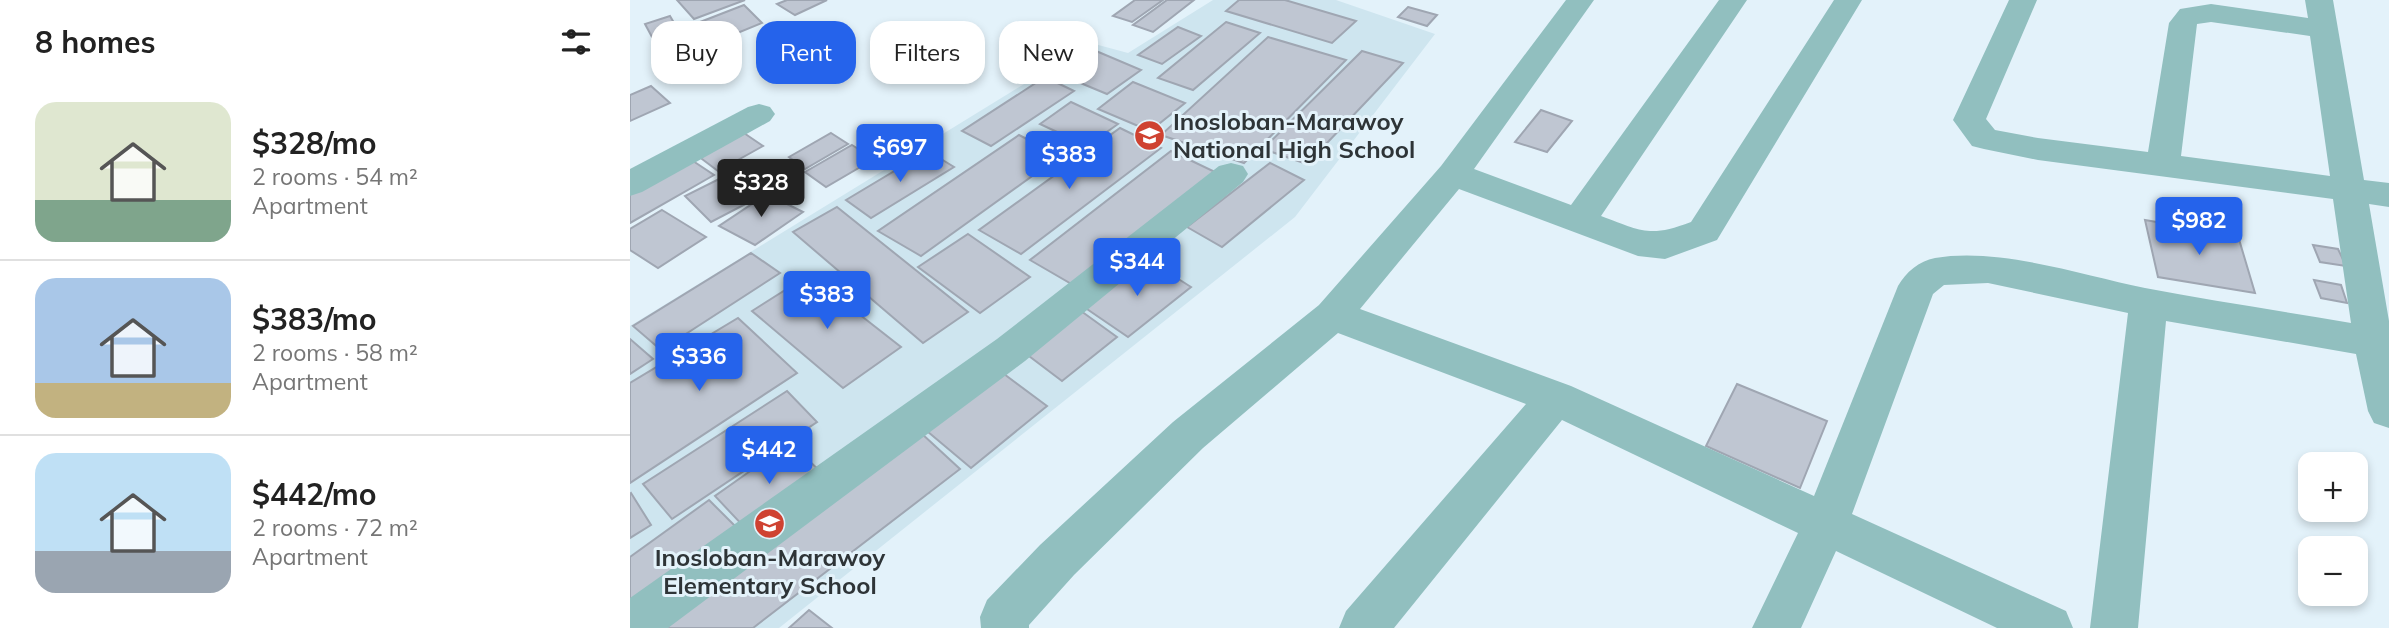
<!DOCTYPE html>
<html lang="en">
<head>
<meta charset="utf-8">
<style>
	:root { --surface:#fff; --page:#f6f6f6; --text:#222; --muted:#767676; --line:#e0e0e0; --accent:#2563eb }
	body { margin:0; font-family:Mulish,sans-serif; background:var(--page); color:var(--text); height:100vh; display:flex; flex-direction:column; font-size:26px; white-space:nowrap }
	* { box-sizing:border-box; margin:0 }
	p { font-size:23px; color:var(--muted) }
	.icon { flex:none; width:38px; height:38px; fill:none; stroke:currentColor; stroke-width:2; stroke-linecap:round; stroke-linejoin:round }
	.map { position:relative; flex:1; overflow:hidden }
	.panel { display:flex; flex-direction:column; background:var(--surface); width:630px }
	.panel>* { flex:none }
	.guide { position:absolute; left:21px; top:21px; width:665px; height:63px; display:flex; gap:14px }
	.fabs { position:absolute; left:1668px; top:452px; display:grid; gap:14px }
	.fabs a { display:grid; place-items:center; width:70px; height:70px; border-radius:14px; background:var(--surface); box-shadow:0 4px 10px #0003; font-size:35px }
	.price { position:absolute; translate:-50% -60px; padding:0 16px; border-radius:7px; background:var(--accent); color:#fff; font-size:23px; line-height:46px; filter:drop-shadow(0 2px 4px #0008) }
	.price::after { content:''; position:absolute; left:50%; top:42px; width:21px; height:16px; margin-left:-10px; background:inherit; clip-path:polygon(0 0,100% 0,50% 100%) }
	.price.active { background:#222; color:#fff }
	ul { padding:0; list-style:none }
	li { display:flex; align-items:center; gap:21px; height:175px; padding:0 35px }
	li+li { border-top:2px solid var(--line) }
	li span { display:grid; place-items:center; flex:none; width:196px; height:140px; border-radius:21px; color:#555 }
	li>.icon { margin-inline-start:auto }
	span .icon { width:84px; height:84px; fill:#fffc; stroke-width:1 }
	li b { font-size:30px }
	h2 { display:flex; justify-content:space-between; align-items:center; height:84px; padding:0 35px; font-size:30px }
	.pill { padding:0 24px; border-radius:21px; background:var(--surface); box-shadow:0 4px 10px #0003; font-size:24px; line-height:63px }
	.pill.active { background:var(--accent); color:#fff }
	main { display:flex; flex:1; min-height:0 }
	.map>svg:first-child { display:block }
	.built { fill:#cee5ef }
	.building { fill:#bfc6d2; stroke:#9fa6b2; stroke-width:2 }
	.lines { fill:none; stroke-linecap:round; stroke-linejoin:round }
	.minor { fill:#91bfbf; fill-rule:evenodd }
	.labels { text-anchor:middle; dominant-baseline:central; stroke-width:6; stroke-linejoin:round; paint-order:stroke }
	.poi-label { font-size:24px; font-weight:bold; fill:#2e3437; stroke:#e3f2fa; text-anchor:start }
</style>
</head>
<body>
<main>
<section class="panel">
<h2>8 homes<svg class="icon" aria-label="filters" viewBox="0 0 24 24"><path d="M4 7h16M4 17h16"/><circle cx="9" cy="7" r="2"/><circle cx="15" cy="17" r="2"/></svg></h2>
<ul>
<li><span style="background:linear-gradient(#dfe7d0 70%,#7fa58c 0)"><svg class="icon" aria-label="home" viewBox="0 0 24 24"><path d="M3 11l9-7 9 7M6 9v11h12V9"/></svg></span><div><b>$328/mo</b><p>2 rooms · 54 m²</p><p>Apartment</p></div></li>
<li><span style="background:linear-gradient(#a9c7e8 75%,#c2b280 0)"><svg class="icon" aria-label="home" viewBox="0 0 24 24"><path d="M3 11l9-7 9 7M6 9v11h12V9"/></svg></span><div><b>$383/mo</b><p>2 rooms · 58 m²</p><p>Apartment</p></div></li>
<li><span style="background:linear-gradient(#bfe0f5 70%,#9aa5b1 0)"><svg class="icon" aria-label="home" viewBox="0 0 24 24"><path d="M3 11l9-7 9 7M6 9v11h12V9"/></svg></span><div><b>$442/mo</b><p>2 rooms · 72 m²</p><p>Apartment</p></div></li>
</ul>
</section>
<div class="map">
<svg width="1759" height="628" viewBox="0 0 1759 628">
	<rect width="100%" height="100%" fill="#e3f2fa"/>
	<polygon class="built" points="583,0 706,0 805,34 665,217 149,628 0,628 0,326 461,43 498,53"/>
	<g class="building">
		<polygon points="47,0 115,0 64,19"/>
		<polygon points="157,0 197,0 165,15 147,4"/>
		<polygon points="505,0 533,0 502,22 483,16"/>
		<polygon points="537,0 564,0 523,32 503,25"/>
		<polygon points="609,0 655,0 726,21 702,43 596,11"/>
		<polygon points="114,5 132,23 83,43 65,24"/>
		<polygon points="778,7 807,15 797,26 768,17"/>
		<polygon points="40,16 47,28 22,37 15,24"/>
		<polygon points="596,22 630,33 563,90 528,78"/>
		<polygon points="548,27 571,36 532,64 508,55"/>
		<polygon points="638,37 716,60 614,163 531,135"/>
		<polygon points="459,48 511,70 477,94 424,72"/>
		<polygon points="732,51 773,63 677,164 633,149"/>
		<polygon points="415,77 444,91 361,146 332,131"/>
		<polygon points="503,82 555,103 520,131 468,109"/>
		<polygon points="21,86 40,103 0,121 0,95"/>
		<polygon points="441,102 488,124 457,146 410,124"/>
		<polygon points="911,110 942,121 917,152 885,142"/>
		<polygon points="490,128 531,148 391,254 349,230"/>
		<polygon points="108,129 133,146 88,171 64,153"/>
		<polygon points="201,133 218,144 175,169 159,157"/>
		<polygon points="389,135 430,156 291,256 248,231"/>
		<polygon points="222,145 244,159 196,187 175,172"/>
		<polygon points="298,151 324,167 241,218 216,200"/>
		<polygon points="541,151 585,172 445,286 400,260"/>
		<polygon points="60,159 84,175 0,223 0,193"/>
		<polygon points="640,163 674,180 592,247 557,227"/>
		<polygon points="103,172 129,197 81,222 55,196"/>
		<polygon points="137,194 173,212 125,245 89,226"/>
		<polygon points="207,207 338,312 293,343 163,232"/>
		<polygon points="32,210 76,237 28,268 0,250 0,229"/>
		<polygon points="1515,220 1608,236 1625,293 1528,277"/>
		<polygon points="338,234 400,277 350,313 288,267"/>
		<polygon points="1683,245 1708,249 1716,266 1690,262"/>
		<polygon points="121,253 150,273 31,350 3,326"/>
		<polygon points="517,259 561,287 498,337 454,307"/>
		<polygon points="179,275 271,347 213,388 122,311"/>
		<polygon points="1684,280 1711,285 1717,303 1691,298"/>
		<polygon points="451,311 487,337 432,381 395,353"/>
		<polygon points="108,318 167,373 0,483 0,383"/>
		<polygon points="0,339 23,359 0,374"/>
		<polygon points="366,368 417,406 341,468 291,426"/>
		<polygon points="1107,384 1197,421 1170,488 1076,446"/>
		<polygon points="157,391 187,422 42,519 13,484"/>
		<polygon points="291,433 330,469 123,628 24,628"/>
		<polygon points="160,443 193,474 117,530 85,496"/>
		<polygon points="1,493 21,525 0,538 0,494"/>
		<polygon points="79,500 112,533 0,616 0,557"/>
		<polygon points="179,610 202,628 159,628"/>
	</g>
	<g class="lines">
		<g class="minor">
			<path d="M936 0H964L844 169 941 205 1089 0H1117L971 216C1012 231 1019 238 1061 222L1204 0H1232L1087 240 1035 259 1008 256 829 189 730 309 941 386 1184 496 1268 286C1276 272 1289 261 1305 258 1369 247 1452 275 1515 288 1583 301 1652 311 1721 323L1703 199 1408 160 1354 149 1342 146 1323 120 1379 0H1407L1356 119 1365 130 1408 138 1518 152 1539 23 1550 9 1581 4 1678 18 1675 0H1703L1734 180 1759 183V207L1739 204 1759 321V428L1744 423 1738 411 1726 354 1536 321 1508 628H1460L1498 313 1358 283 1314 285 1303 294 1222 514 1436 611 1443 628H1367L1206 551 1171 628H1122L1168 533 932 420 764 628H709L716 611 896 404 708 333 573 448 444 575 399 625V628H351L350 617 357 600 410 545 543 422 689 305 811 166ZM1581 22 1680 36 1700 176 1551 156 1567 24Z"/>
			<polygon points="129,104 140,107 145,114 140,121 12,192 0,196 0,169 118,107"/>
			<polygon points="601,163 613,166 618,174 613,182 395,361 38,628 0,628 0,598 367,339 589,166"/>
		</g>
	</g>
	<defs>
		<symbol id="school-disc" viewBox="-11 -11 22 22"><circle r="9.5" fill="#cf4231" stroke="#e3f2fa"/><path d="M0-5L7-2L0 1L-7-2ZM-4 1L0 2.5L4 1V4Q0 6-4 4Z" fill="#fff"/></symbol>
	</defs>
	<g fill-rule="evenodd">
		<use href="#school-disc" x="502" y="118" width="35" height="35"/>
		<use href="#school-disc" x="122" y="506" width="35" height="35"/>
	</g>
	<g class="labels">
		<g class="poi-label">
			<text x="543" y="121">Inosloban-Marawoy<tspan x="543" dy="28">National High School</tspan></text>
			<text x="140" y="557" text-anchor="middle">Inosloban-Marawoy<tspan x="140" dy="28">Elementary School</tspan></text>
		</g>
	</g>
</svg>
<div class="fabs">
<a>+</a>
<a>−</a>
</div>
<b class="price" style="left:270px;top:184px">$697</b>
<b class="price" style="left:439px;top:191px">$383</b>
<b class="price active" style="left:131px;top:219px">$328</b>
<b class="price" style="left:1569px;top:257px">$982</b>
<b class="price" style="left:507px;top:298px">$344</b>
<b class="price" style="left:197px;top:331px">$383</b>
<b class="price" style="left:69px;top:393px">$336</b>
<b class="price" style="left:139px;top:486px">$442</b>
<div class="guide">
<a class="pill">Buy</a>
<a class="pill active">Rent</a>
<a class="pill">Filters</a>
<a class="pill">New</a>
</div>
</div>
</main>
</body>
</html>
